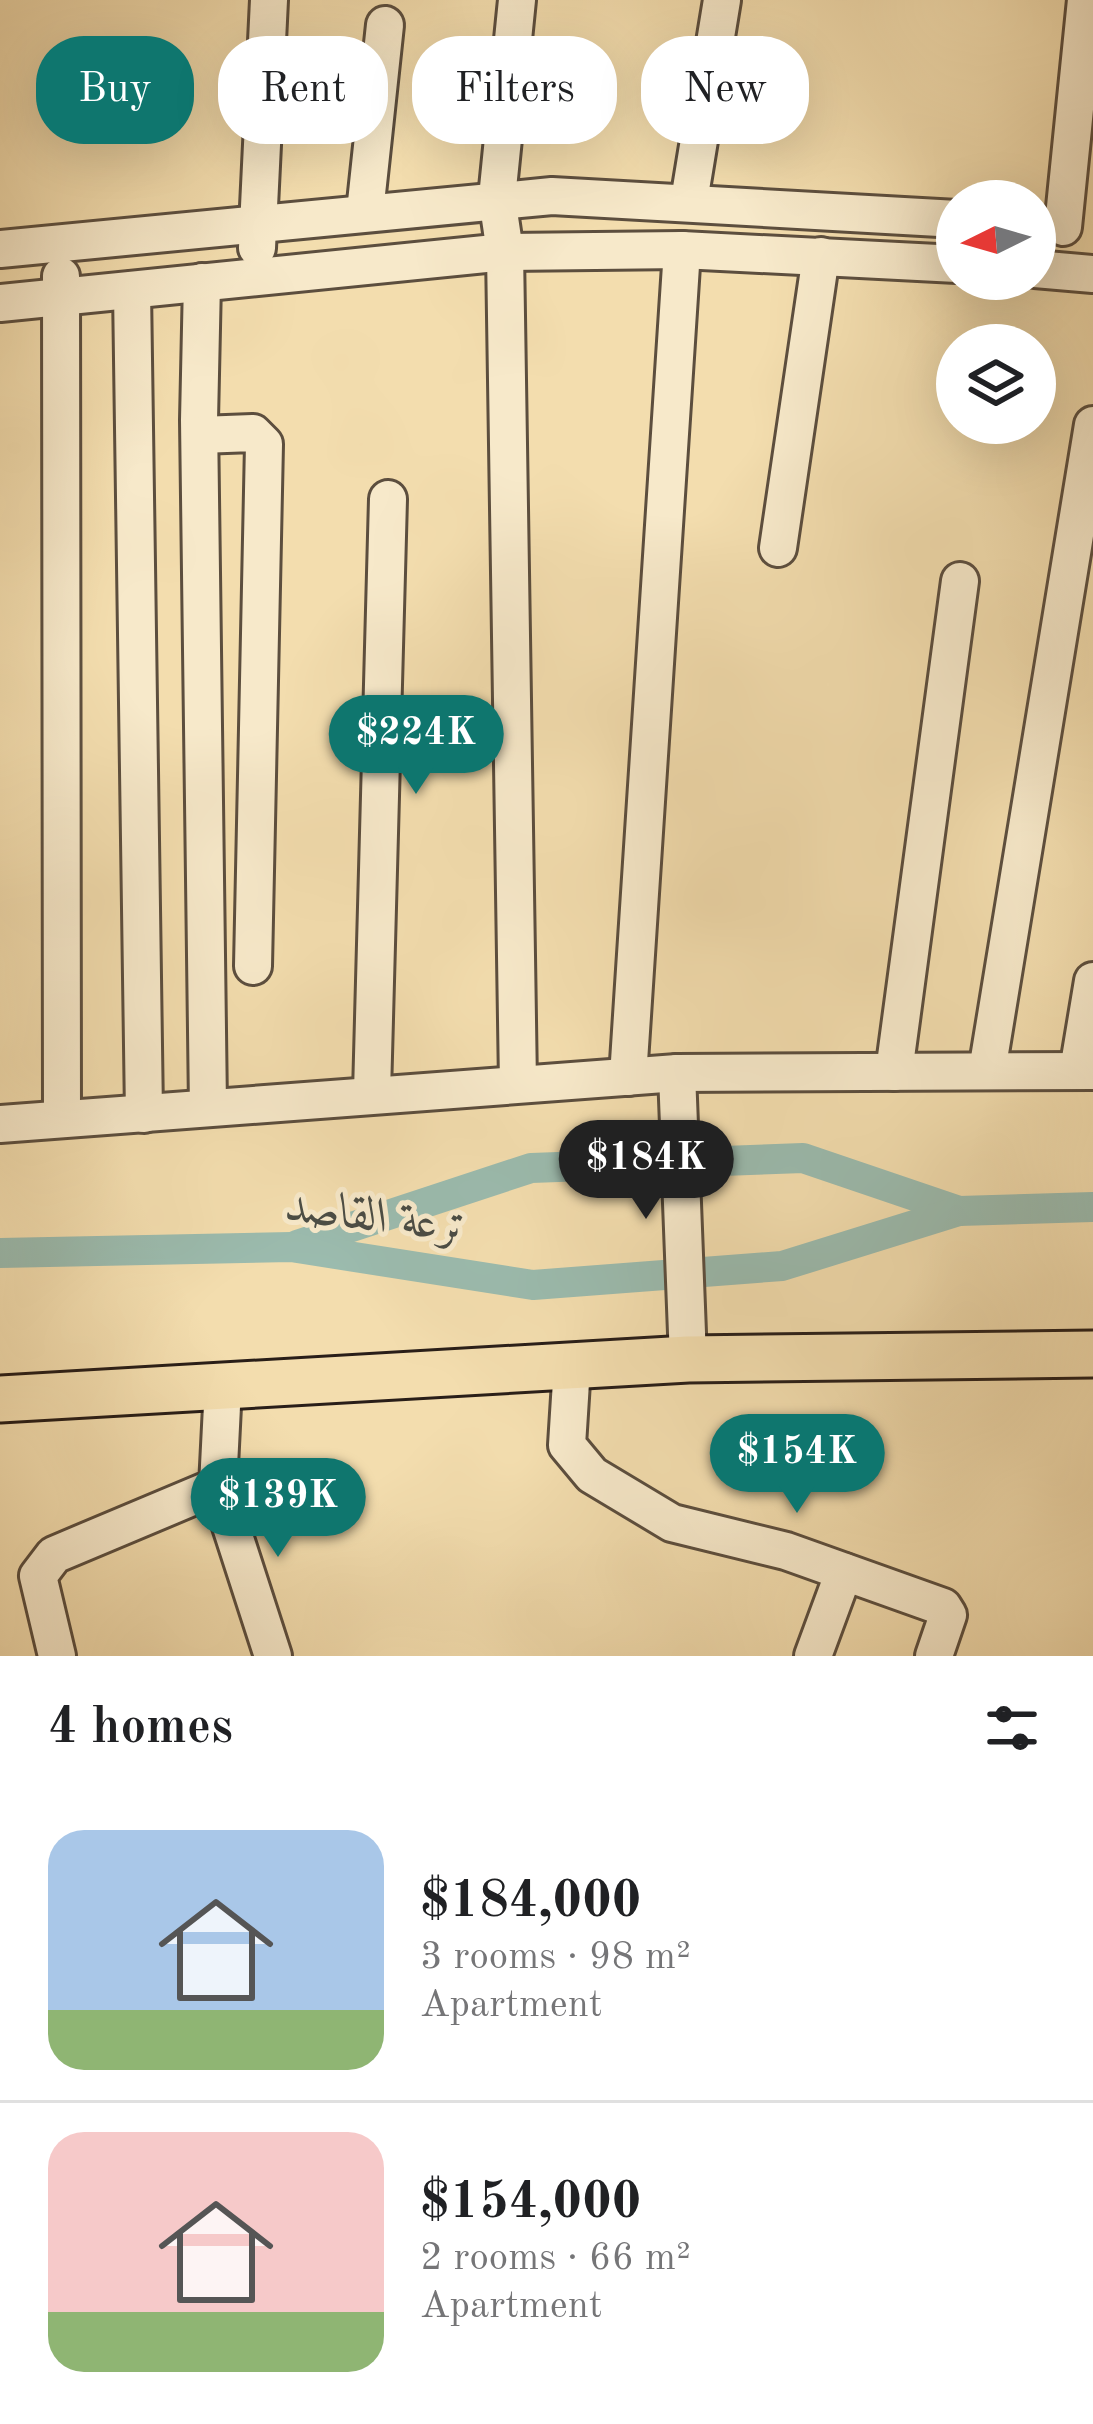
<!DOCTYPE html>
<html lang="en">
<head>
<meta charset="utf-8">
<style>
	:root { --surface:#fff; --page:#f6f6f6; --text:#202124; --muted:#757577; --line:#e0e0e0; --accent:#0f766e }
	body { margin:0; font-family:"Old Standard TT",Amiri,serif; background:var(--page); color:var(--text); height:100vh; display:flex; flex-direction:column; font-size:45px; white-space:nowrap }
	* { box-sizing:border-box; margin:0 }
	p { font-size:39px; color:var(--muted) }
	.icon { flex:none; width:66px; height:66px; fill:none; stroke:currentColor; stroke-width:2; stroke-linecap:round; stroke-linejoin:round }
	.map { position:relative; height:1656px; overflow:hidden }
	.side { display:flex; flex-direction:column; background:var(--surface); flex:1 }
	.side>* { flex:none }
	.hud { position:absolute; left:36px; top:36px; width:1023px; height:108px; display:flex; gap:24px }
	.needle { width:78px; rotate:265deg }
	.tools { position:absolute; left:936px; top:180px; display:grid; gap:24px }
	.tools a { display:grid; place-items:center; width:120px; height:120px; border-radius:50%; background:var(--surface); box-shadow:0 12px 48px #0002; font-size:60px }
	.price { position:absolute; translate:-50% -102px; padding:0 27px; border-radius:42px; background:var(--accent); color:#fff; font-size:39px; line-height:78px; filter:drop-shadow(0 3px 6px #0008) }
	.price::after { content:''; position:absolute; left:50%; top:72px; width:36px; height:27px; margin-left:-18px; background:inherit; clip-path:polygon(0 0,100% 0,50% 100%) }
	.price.selected { background:#222; color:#fff }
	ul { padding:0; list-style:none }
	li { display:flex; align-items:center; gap:36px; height:300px; padding:0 48px }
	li+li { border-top:3px solid var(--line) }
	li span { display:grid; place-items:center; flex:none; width:336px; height:240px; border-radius:36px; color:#555 }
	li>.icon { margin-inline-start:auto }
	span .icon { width:144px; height:144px; fill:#fffc; stroke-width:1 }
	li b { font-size:51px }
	h2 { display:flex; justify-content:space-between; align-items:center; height:144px; padding:0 48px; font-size:51px }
	.tag { padding:0 42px; border-radius:48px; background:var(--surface); box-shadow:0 12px 48px #0002; font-size:42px; line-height:108px }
	.tag.selected { background:var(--accent); color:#fff }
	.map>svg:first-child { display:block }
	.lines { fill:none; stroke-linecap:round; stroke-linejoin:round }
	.canal { stroke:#9bbbae; stroke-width:30 }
	.minor-casing { stroke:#5c4e3e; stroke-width:42 }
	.major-casing { stroke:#291e18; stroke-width:51 }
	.minor { stroke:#f7e9ca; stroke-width:36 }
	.major { stroke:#f3ddae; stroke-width:45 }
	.labels { text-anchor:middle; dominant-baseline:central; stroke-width:10; stroke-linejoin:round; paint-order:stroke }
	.water-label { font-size:48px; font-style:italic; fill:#4b4d45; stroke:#f7e9ca }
</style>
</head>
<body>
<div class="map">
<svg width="1093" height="1656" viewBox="0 0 1093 1656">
	<rect width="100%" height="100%" fill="#f3ddae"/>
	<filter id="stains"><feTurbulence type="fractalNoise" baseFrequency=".00167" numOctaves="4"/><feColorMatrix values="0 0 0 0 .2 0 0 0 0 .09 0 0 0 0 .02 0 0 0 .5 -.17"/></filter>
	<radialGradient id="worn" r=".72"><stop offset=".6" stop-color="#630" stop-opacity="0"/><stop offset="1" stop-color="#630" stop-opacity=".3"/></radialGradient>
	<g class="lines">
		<g class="canal">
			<polyline points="297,1245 531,1168 803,1158 959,1211"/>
			<polyline points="0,1253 291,1247 533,1285 782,1266 959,1211 1093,1207"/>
		</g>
		<defs>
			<g id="minor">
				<polyline points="517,0 497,198 505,252 518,1084"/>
				<polyline points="689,201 722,0"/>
				<polyline points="365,212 385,25"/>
				<polyline points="1063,227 1086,0"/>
				<polyline points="257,248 269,0"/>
				<polyline points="0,249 552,196 957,219"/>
				<polyline points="1035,269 1093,274"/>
				<polyline points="61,276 62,1118"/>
				<polyline points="202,282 199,420 208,1107"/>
				<polyline points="132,290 144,1114"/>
				<polyline points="0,303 505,252 682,250 957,264"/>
				<polyline points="200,435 253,433 264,444 253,966"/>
				<polyline points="778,548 821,256"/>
				<polyline points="987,1071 1093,425"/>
				<polyline points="1078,1071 1093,981"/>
				<polyline points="894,1072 960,581"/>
				<polyline points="677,1073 688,1359"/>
				<polyline points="628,1077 682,250"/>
				<polyline points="372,1093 388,499"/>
				<polyline points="0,1124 677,1073 1093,1071"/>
				<polyline points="572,1366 567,1445 592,1475 672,1523 786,1551 943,1607 948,1615 934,1656"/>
				<polyline points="218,1486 273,1656"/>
				<polyline points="57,1656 38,1576 54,1555 218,1486 223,1386"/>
				<polyline points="813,1656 844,1572"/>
			</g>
			<polyline id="major" points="0,1399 688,1359 1093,1354"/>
		</defs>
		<use href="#minor" class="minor-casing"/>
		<use href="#major" class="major-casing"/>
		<use href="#minor" class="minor"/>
		<use href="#major" class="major"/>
	</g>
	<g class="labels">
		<g class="water-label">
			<text transform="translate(377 1218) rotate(7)">ترعة القاصد</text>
		</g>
	</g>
	<rect width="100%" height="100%" filter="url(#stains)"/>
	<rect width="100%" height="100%" fill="url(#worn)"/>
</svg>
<div class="tools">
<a><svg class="needle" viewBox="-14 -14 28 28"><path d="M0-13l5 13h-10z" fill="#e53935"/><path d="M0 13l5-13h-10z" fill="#757577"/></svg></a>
<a><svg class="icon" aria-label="layers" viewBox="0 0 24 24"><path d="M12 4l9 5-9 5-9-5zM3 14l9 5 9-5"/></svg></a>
</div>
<b class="price" style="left:416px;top:797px">$224K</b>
<b class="price selected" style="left:646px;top:1222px">$184K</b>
<b class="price" style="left:797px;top:1516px">$154K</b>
<b class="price" style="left:278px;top:1560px">$139K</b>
<div class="hud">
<a class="tag selected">Buy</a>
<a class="tag">Rent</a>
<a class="tag">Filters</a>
<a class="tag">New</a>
</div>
</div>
<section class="side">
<h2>4 homes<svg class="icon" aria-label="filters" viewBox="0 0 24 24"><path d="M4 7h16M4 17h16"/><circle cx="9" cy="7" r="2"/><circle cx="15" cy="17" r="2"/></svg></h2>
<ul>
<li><span style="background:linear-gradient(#a9c7e8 75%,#8fb573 0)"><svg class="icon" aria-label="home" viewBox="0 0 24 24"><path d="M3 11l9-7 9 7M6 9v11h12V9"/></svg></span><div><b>$184,000</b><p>3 rooms · 98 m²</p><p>Apartment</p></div></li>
<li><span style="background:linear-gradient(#f6c9c9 75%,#8fb573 0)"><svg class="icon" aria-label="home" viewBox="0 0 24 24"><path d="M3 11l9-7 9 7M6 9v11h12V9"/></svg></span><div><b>$154,000</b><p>2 rooms · 66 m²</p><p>Apartment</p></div></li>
</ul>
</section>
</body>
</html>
